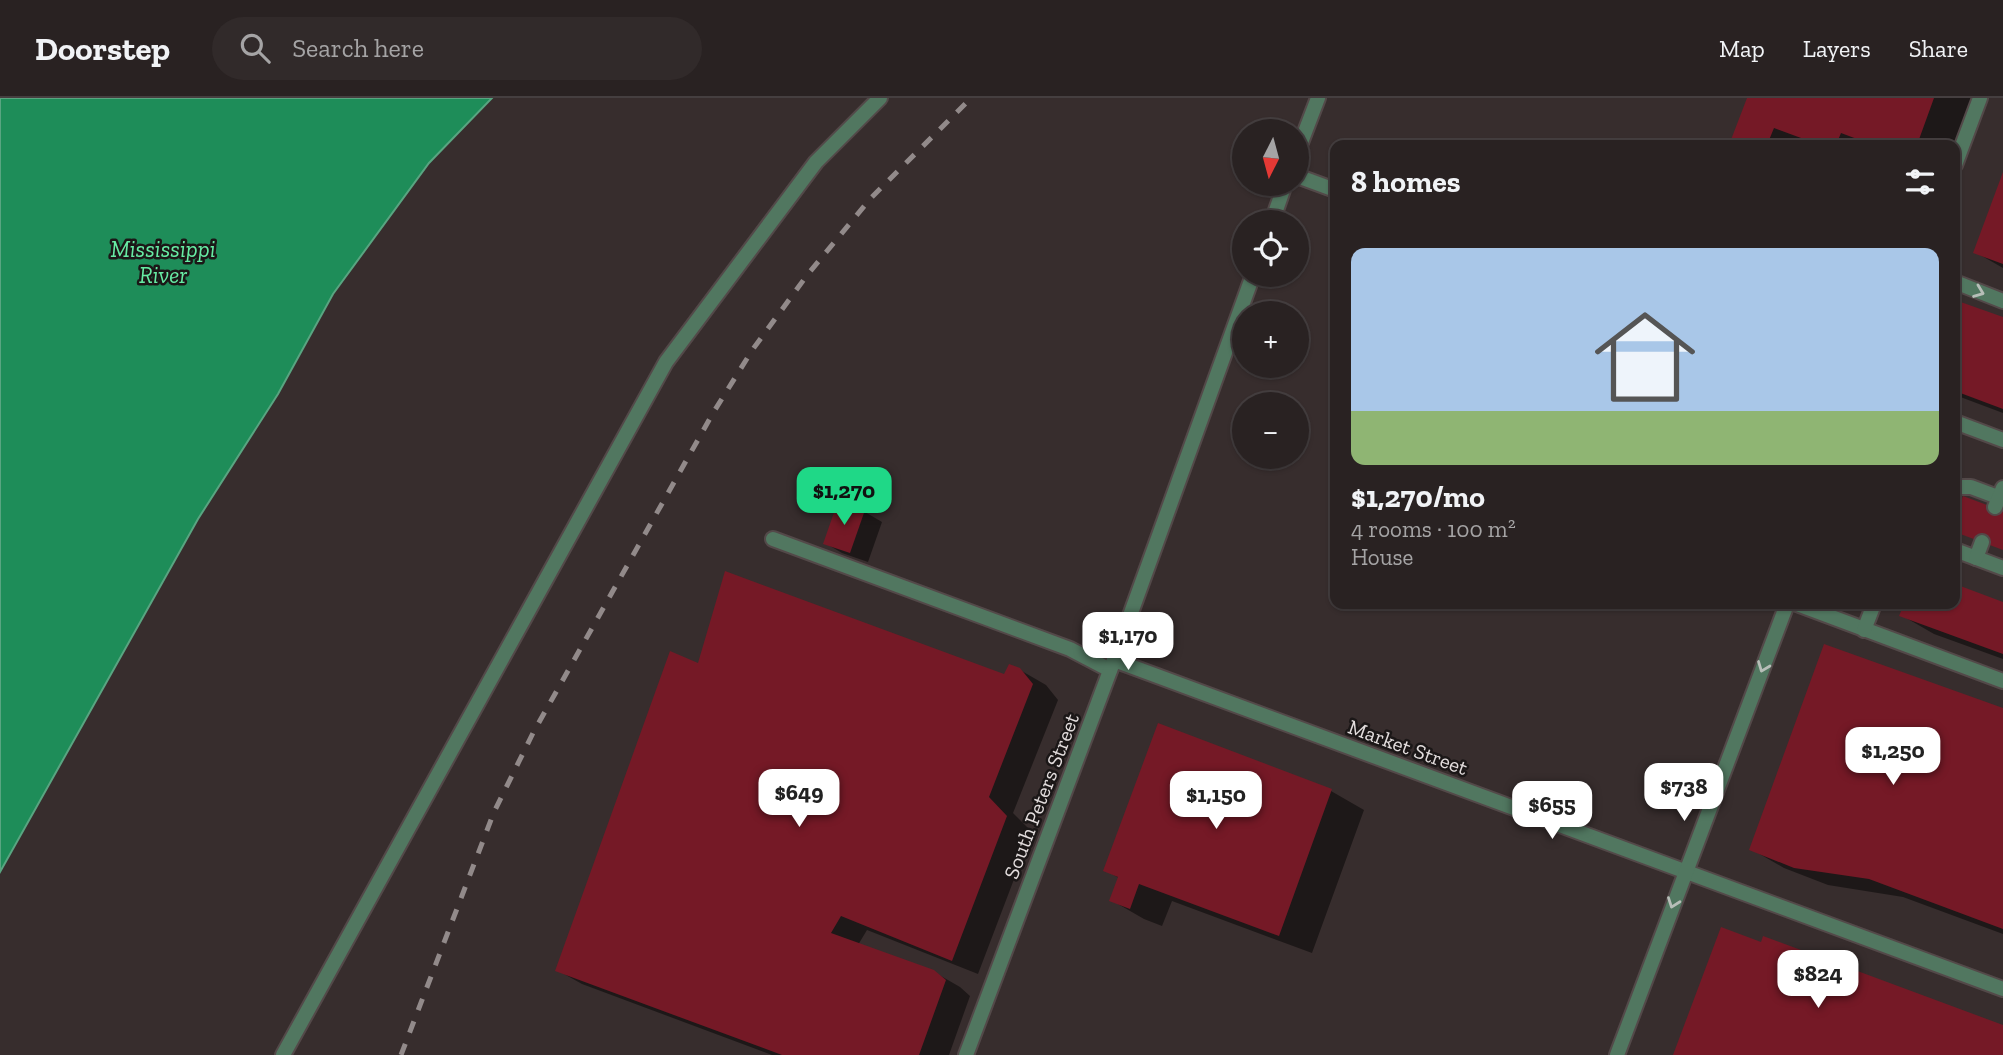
<!DOCTYPE html>
<html lang="en">
<head>
<meta charset="utf-8">
<style>
	:root { --surface:#292222; --page:#312a2a; --text:#f1f3f6; --muted:#a5a4a5; --line:#453f40; --accent:#1fd887 }
	body { margin:0; font-family:"Zilla Slab",serif; background:var(--page); color:var(--text); height:100vh; display:flex; flex-direction:column; font-size:26px; white-space:nowrap }
	* { box-sizing:border-box; margin:0 }
	p { font-size:23px; color:var(--muted) }
	.icon { flex:none; width:38px; height:38px; fill:none; stroke:currentColor; stroke-width:2; stroke-linecap:round; stroke-linejoin:round }
	.map { position:relative; flex:1; overflow:hidden }
	.sheet { position:absolute; left:1330px; top:42px; width:630px; height:469px; display:flex; flex-direction:column; background:var(--surface); border-radius:14px; box-shadow:0 2px 5px #0004,0 0 0 2px var(--line) }
	.sheet>* { flex:none }
	.needle { width:46px; rotate:186deg }
	.controls { position:absolute; left:1232px; top:21px; display:grid; gap:14px }
	.controls a { display:grid; place-items:center; width:77px; height:77px; border-radius:50%; background:var(--surface); box-shadow:0 2px 5px #0004,0 0 0 2px var(--line); font-size:35px }
	.price { position:absolute; translate:-50% -60px; padding:0 16px; border-radius:14px; background:#fff; color:#222; font-size:23px; line-height:46px; filter:drop-shadow(0 2px 4px #0008) }
	.price::after { content:''; position:absolute; left:50%; top:42px; width:21px; height:16px; margin-left:-10px; background:inherit; clip-path:polygon(0 0,100% 0,50% 100%) }
	.price.active { background:var(--accent); color:#111 }
	ul { padding:0; list-style:none }
	li { display:grid; align-content:center; gap:14px; height:371px; padding:0 21px }
	li+li { border-top:2px solid var(--line) }
	li span { display:grid; place-items:center; height:217px; border-radius:14px; color:#555 }
	li>.icon { margin-inline-start:auto }
	span .icon { width:126px; height:126px; fill:#fffc; stroke-width:1 }
	li b { font-size:30px }
	h2 { display:flex; justify-content:space-between; align-items:center; height:84px; padding:0 21px; font-size:30px }
	header { display:flex; align-items:center; gap:42px; box-sizing:border-box; height:98px; padding:0 35px; background:var(--surface); border-bottom:2px solid var(--line) }
	header strong { font-size:33px }
	nav { display:flex; gap:38px; margin-inline-start:auto; font-size:24px }
	.search { width:490px; height:63px; background:var(--page); display:flex; align-items:center; gap:18px; box-sizing:border-box; padding:0 24px; border-radius:38px; color:var(--muted); font-size:26px }
	.map>svg:first-child { display:block }
	.water { fill:#1e8d59; stroke:#59a581; stroke-width:2 }
	.shadow { fill:#0007 }
	.building { fill:#751926 }
	.lines { fill:none; stroke-linecap:round; stroke-linejoin:round }
	.service-casing { stroke:#534949; stroke-width:18 }
	.minor-casing { stroke:#534949; stroke-width:18 }
	.tertiary-casing { stroke:#534949; stroke-width:18 }
	.service { stroke:#517760; stroke-width:14 }
	.minor { stroke:#517760; stroke-width:14 }
	.tertiary { stroke:#517760; stroke-width:14 }
	.rail { stroke:#928a8a; stroke-width:5; stroke-dasharray:12 12; stroke-linecap:butt }
	.oneway { stroke:#b7beb8 }
	.labels { text-anchor:middle; dominant-baseline:central; stroke-width:5; stroke-linejoin:round; paint-order:stroke }
	.street-label { font-size:21px; fill:#e3dddd; stroke:#1b1717 }
	.water-label { font-size:23px; font-style:italic; fill:#67eca4; stroke:#1b1717 }
</style>
</head>
<body>
<header>
<strong>Doorstep</strong>
<div class="search"><svg class="icon" aria-label="search" viewBox="0 0 24 24"><circle cx="10" cy="10" r="6"/><path d="M15 15l6 6"/></svg>Search here</div>
<nav><a>Map</a><a>Layers</a><a>Share</a></nav>
</header>
<div class="map">
<svg width="2003" height="957" viewBox="0 0 2003 957">
	<rect width="100%" height="100%" fill="#372d2d"/>
	<polygon class="water" points="0,0 492,0 429,65 333,196 278,296 198,421 0,774"/>
	<g class="shadow">
		<polygon points="1749,0 1973,0 1955,50 1955,47 1731,47"/>
		<polygon points="2003,78 2003,170 1975,154"/>
		<polygon points="1955,204 2003,221 2003,315 1955,297"/>
		<polygon points="839,405 865,414 882,424 868,464 842,455 825,445"/>
		<polygon points="1955,488 2003,506 2003,561 1934,536 1901,517 1906,506 1955,506"/>
		<polygon points="699,568 1005,579 1020,572 1046,587 1058,602 1013,715 1032,734 978,876 867,832 858,847 934,874 960,889 970,898 949,957 772,957 582,886 557,872"/>
		<polygon points="2003,612 2003,836 1903,799 1828,787 1784,770 1751,751"/>
		<polygon points="1159,628 1331,693 1364,712 1312,855 1172,803 1162,828 1144,821 1111,802 1119,780 1105,772"/>
	</g>
	<g class="building">
		<polygon points="1747,0 1934,0 1917,47 1855,47 1857,41 1841,35 1836,47 1820,47 1774,30 1767,47 1729,47"/>
		<polygon points="2003,74 2003,166 1973,155"/>
		<polygon points="1955,202 2003,219 2003,311 1955,293"/>
		<polygon points="1963,398 2003,413 2003,452 1955,434 1955,421"/>
		<polygon points="838,403 865,412 850,455 823,446"/>
		<polygon points="725,473 1004,576 1009,566 1020,570 1033,586 989,699 1007,718 952,863 841,818 831,835 934,872 946,882 919,957 782,957 555,873 670,553 698,565"/>
		<polygon points="1955,486 2003,504 2003,556 1899,518 1904,506 1955,506"/>
		<polygon points="1824,546 2003,610 2003,831 1869,781 1794,770 1749,752"/>
		<polygon points="1158,625 1332,691 1279,838 1139,786 1130,811 1109,803 1118,779 1103,773"/>
		<polygon points="1721,829 1761,844 1763,838 2003,927 2003,957 1673,957"/>
	</g>
	<g class="lines">
		<defs>
			<g id="service">
				<polyline points="1955,184 2003,203"/>
				<polyline points="1955,389 1971,389 2003,401"/>
				<polyline points="1995,409 2003,390"/>
				<polyline points="773,441 1070,551 1110,572"/>
				<polyline points="1955,452 2003,470"/>
				<polyline points="1976,460 1982,444"/>
				<polyline points="1797,506 2003,583"/>
				<polyline points="1864,532 1874,506"/>
				<polyline points="283,957 666,264 816,64 880,0"/>
			</g>
			<g id="minor">
				<polyline points="1297,55 1318,0"/>
				<polyline points="1297,78 1335,92"/>
				<polyline points="1272,124 1285,86"/>
				<polyline points="1955,324 2003,342"/>
				<polyline points="1114,562 2003,891"/>
				<polyline points="966,957 1114,562 1253,177"/>
			</g>
			<g id="tertiary">
				<polyline points="1955,67 1980,0"/>
				<polyline points="1617,957 1787,506"/>
			</g>
		</defs>
		<use href="#service" class="service-casing"/>
		<use href="#minor" class="minor-casing"/>
		<use href="#tertiary" class="tertiary-casing"/>
		<use href="#service" class="service"/>
		<use href="#minor" class="minor"/>
		<use href="#tertiary" class="tertiary"/>
		<polyline class="rail" points="401,957 494,714 533,635 713,315 753,251 808,176 871,100 971,0"/>
	</g>
	<defs><path id="oneway-chevron" d="M-2-3.5L2.5 0L-2 3.5" fill="none" stroke-width="1.6" stroke-linecap="round" stroke-linejoin="round" transform="scale(1.75)"/></defs>
	<g class="oneway">
		<use href="#oneway-chevron" transform="translate(1979 194) rotate(21)"/>
		<use href="#oneway-chevron" transform="translate(1763 569) rotate(111)"/>
		<use href="#oneway-chevron" transform="translate(1673 805) rotate(110)"/>
	</g>
	<g class="labels">
		<g class="street-label">
			<text transform="translate(1408 649) rotate(20)">Market Street</text>
			<text transform="translate(1041 698) rotate(-69)">South Peters Street</text>
		</g>
		<g class="water-label">
			<text x="163" y="151">Mississippi<tspan x="163" dy="26">River</tspan></text>
		</g>
	</g>
</svg>
<div class="controls">
<a><svg class="needle" viewBox="-14 -14 28 28"><path d="M0-13l5 13h-10z" fill="#e53935"/><path d="M0 13l5-13h-10z" fill="#a5a4a5"/></svg></a>
<a><svg class="icon" aria-label="locate" viewBox="0 0 24 24"><circle cx="12" cy="12" r="6"/><path d="M12 2v4M12 18v4M2 12h4M18 12h4"/></svg></a>
<a>+</a>
<a>−</a>
</div>
<b class="price active" style="left:844px;top:429px">$1,270</b>
<b class="price" style="left:1128px;top:574px">$1,170</b>
<b class="price" style="left:1893px;top:689px">$1,250</b>
<b class="price" style="left:1684px;top:725px">$738</b>
<b class="price" style="left:799px;top:731px">$649</b>
<b class="price" style="left:1216px;top:733px">$1,150</b>
<b class="price" style="left:1552px;top:743px">$655</b>
<b class="price" style="left:1818px;top:912px">$824</b>
<section class="sheet">
<h2>8 homes<svg class="icon" aria-label="filters" viewBox="0 0 24 24"><path d="M4 7h16M4 17h16"/><circle cx="9" cy="7" r="2"/><circle cx="15" cy="17" r="2"/></svg></h2>
<ul>
<li><span style="background:linear-gradient(#a9c7e8 75%,#8fb573 0)"><svg class="icon" aria-label="home" viewBox="0 0 24 24"><path d="M3 11l9-7 9 7M6 9v11h12V9"/></svg></span><div><b>$1,270/mo</b><p>4 rooms · 100 m²</p><p>House</p></div></li>
</ul>
</section>
</div>
</body>
</html>
